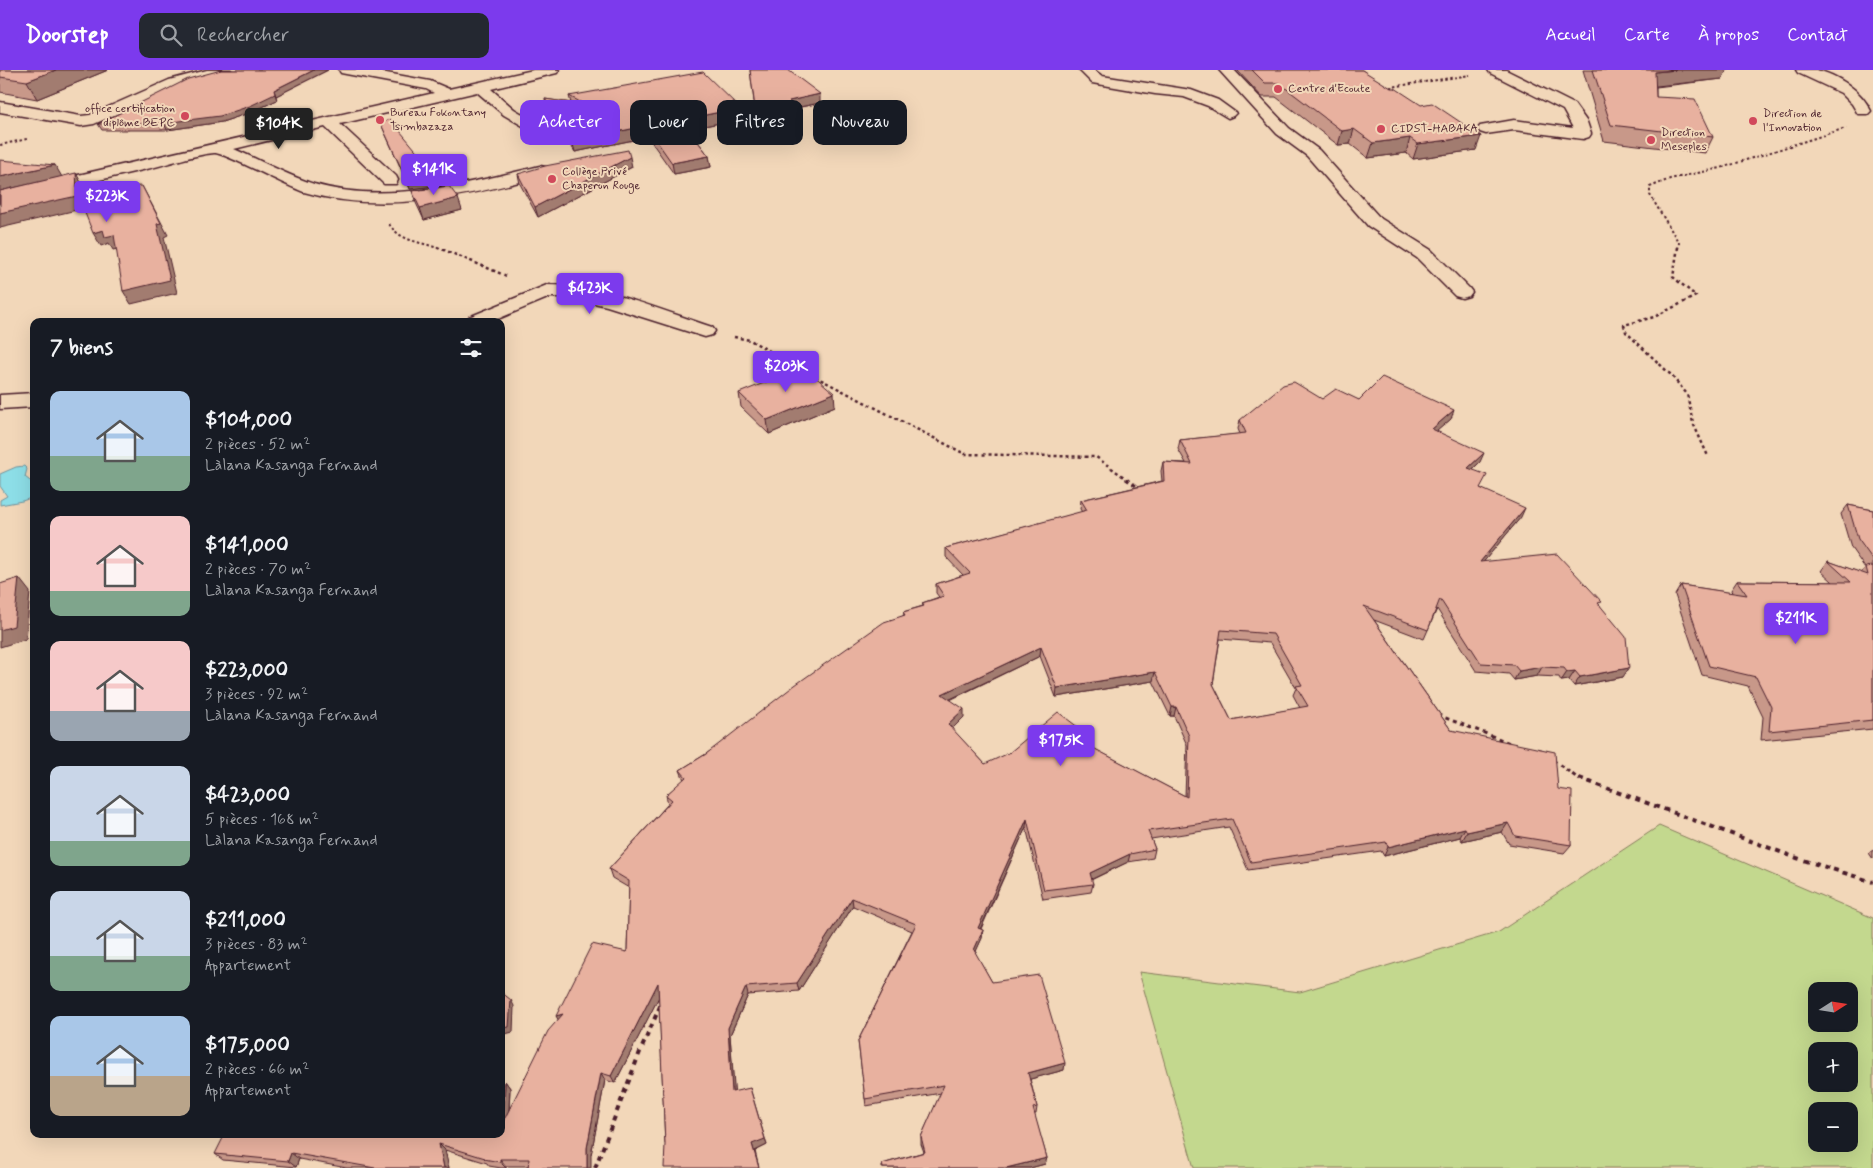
<!DOCTYPE html>
<html lang="fr">
<head>
<meta charset="utf-8">
<style>
	:root { --surface:#171b24; --page:#242831; --text:#f1f3f6; --muted:#9ea1a6; --accent:#7c3aed }
	body { margin:0; font-family:Mynerve,sans-serif; background:var(--page); color:var(--text); height:100vh; display:flex; flex-direction:column; font-size:19px; white-space:nowrap }
	* { box-sizing:border-box; margin:0 }
	p { font-size:16px; color:var(--muted) }
	.icon { flex:none; width:28px; height:28px; fill:none; stroke:currentColor; stroke-width:2; stroke-linecap:round; stroke-linejoin:round }
	.map { position:relative; flex:1; overflow:hidden }
	.sheet { position:absolute; left:30px; top:248px; width:475px; height:820px; display:flex; flex-direction:column; background:var(--surface); border-radius:10px; box-shadow:0 5px 20px #0002 }
	.sheet>* { flex:none }
	.top-card { position:absolute; left:520px; top:30px; width:475px; height:45px; display:flex; gap:10px }
	.needle { width:32px; rotate:78deg }
	.tools { position:absolute; left:1808px; top:912px; display:grid; gap:10px }
	.tools a { display:grid; place-items:center; width:50px; height:50px; border-radius:10px; background:var(--surface); box-shadow:0 5px 20px #0002; font-size:25px }
	.price { position:absolute; translate:-50% -42px; padding:0 11px; border-radius:5px; background:var(--accent); color:#fff; font-size:16px; line-height:32px; filter:drop-shadow(0 1px 2px #0008) }
	.price::after { content:''; position:absolute; left:50%; top:30px; width:15px; height:11px; margin-left:-8px; background:inherit; clip-path:polygon(0 0,100% 0,50% 100%) }
	.price.selected { background:#222; color:#fff }
	ul { padding:0; list-style:none }
	li { display:flex; align-items:center; gap:15px; height:125px; padding:0 20px }
	li span { display:grid; place-items:center; flex:none; width:140px; height:100px; border-radius:10px; color:#555 }
	li>.icon { margin-inline-start:auto }
	span .icon { width:60px; height:60px; fill:#fffc; stroke-width:1 }
	li b { font-size:21px }
	h2 { display:flex; justify-content:space-between; align-items:center; height:60px; padding:0 20px; font-size:21px }
	.tag { padding:0 18px; border-radius:10px; background:var(--surface); box-shadow:0 5px 20px #0002; font-size:18px; line-height:45px }
	.tag.selected { background:var(--accent); color:#fff }
	header { display:flex; align-items:center; gap:30px; box-sizing:border-box; height:70px; padding:0 25px; background:var(--accent); color:#fff }
	header strong { font-size:24px }
	nav { display:flex; gap:28px; margin-inline-start:auto; font-size:18px }
	.search { width:350px; height:45px; background:var(--page); display:flex; align-items:center; gap:12px; box-sizing:border-box; padding:0 18px; border-radius:10px; color:var(--muted); font-size:19px }
	.map>svg:first-child { display:block }
	.green { fill:#c3d88e; stroke:#867c5c; fill-rule:evenodd }
	.water { fill:#8ddee7; stroke:#72929c }
	.lines { fill:none; stroke-linecap:round; stroke-linejoin:round }
	.minor-casing { stroke:#4a1f2b; stroke-width:3 }
	.path-far3 { stroke:#4a1f2b; stroke-width:2; stroke-dasharray:2.5 2.5; stroke-linecap:butt }
	.path-far2 { stroke:#4a1f2b; stroke-width:2.5; stroke-dasharray:3 3; stroke-linecap:butt }
	.path-far1 { stroke:#4a1f2b; stroke-width:3; stroke-dasharray:4 4; stroke-linecap:butt }
	.path { stroke:#4a1f2b; stroke-width:4; stroke-dasharray:5 5; stroke-linecap:butt }
	.minor { fill:#f2d7b9; fill-rule:evenodd }
	.wall { fill:#c89889; stroke:#4a1f2b; fill-rule:evenodd }
	.shaded-wall { fill:#a27c6f; stroke:#4a1f2b }
	.building { fill:#e8b19f; stroke:#4a1f2b; fill-rule:evenodd }
	.poi-dot { fill:#d1495b; stroke:#f2d7b9; stroke-width:2 }
	.labels { text-anchor:middle; dominant-baseline:central; stroke-width:4; stroke-linejoin:round; paint-order:stroke }
	.far-poi-label { font-size:12px; fill:#4a1f2b; stroke:#f2d7b9; text-anchor:start }
</style>
</head>
<body>
<header>
<strong>Doorstep</strong>
<div class="search"><svg class="icon" aria-label="search" viewBox="0 0 24 24"><circle cx="10" cy="10" r="6"/><path d="M15 15l6 6"/></svg>Rechercher</div>
<nav><a>Accueil</a><a>Carte</a><a>À propos</a><a>Contact</a></nav>
</header>
<div class="map">
<svg width="1873" height="1098" viewBox="0 0 1873 1098">
	<rect width="100%" height="100%" fill="#f2d7b9"/>
	<filter id="ink" filterUnits="userSpaceOnUse"><feTurbulence type="fractalNoise" baseFrequency=".02" numOctaves="2"/><feDisplacementMap in="SourceGraphic" scale="10" xChannelSelector="R" yChannelSelector="G"/><feConvolveMatrix kernelMatrix="1 2 1 2 8 2 1 2 1" color-interpolation-filters="sRGB"/></filter>
	<g filter="url(#ink)">
		<path class="green" d="M1659 756 1873 848V1098H1194L1139 902 1300 922 1499 862ZM1816 921H1849V954H1816ZM1816 981H1849V1014H1816ZM1816 1041H1849V1074H1816Z"/>
		<polygon class="water" points="24,396 27,399 25,407 34,414 34,427 22,431 0,435 0,430 7,426 0,416 0,404 16,397"/>
		<g class="lines">
			<defs>
				<g id="minor">
					<polygon points="207,0 231,0 229,3 179,16 94,54 81,56 0,42 0,32 81,46 90,45 169,10"/>
					<path d="M339 0H370L430 11 449 19 533 0H559L557 3 491 19 514 39 541 55 543 58 541 61 535 63 504 45 477 22 340 54 396 106 398 110 396 114H384L325 57 234 79C260 90 286 105 314 114 386 135 470 113 540 96L546 97 548 101 546 105C469 126 382 145 304 122 286 116 224 82 214 83 192 85 169 94 147 99 98 110 49 122 0 133V123L434 23 426 19 346 4 341 3Z"/>
					<polygon points="1079,0 1094,0 1102,6 1191,20 1218,30 1236,43 1233,46 1228,48 1208,36 1184,27 1155,24 1092,13"/>
					<polygon points="1219,0 1234,0 1289,58 1319,80 1380,148 1431,180 1469,218 1472,222 1469,226 1462,228 1455,226 1417,188 1368,156 1307,86 1277,64"/>
					<polygon points="1488,0 1506,0 1574,34 1587,52 1591,64 1589,67 1583,69 1514,60 1486,64 1480,62 1478,59 1480,56 1514,50 1573,58 1563,40 1490,3"/>
					<path d="M1796 0C1802 0 1810 0 1816 0 1838 5 1861 20 1871 41L1868 44H1858L1852 34 1841 23 1798 3Z"/>
					<path d="M547 215C603 215 660 240 712 257L715 261 712 265 705 267 607 236 567 227H550L493 251H466L469 247Z"/>
					<polygon points="34,323 34,337 0,339 0,325"/>
				</g>
			</defs>
			<use href="#minor" class="minor-casing"/>
			<g class="path-far3">
				<polyline points="1385,18 1470,5"/>
				<polyline points="0,75 27,69"/>
				<path d="M389 154C402 173 421 171 440 179"/>
				<polyline points="1678,179 1679,173 1650,125 1650,117 1670,109 1721,98 1846,58"/>
			</g>
			<g class="path-far2">
				<polyline points="437,177 509,207"/>
				<polyline points="1678,177 1673,207 1696,226 1654,247 1624,255 1626,262 1670,304 1687,324 1693,353 1708,386"/>
				<polyline points="734,267 750,270 803,300"/>
				<polyline points="810,304 965,384 1096,387 1128,410"/>
			</g>
			<g class="path-far1">
				<polyline points="1126,409 1139,418"/>
				<polyline points="1438,645 1510,673"/>
				<polyline points="1553,690 1580,710"/>
			</g>
			<g class="path">
				<polyline points="1579,708 1797,788 1873,812"/>
				<polyline points="595,1098 640,982 661,934"/>
			</g>
			<use href="#minor" class="minor"/>
		</g>
		<g class="wall">
			<polygon points="0,0 108,0 37,29 0,22"/>
			<polygon points="221,0 328,0 276,26 277,30 252,42 222,52 167,60 102,60 98,54"/>
			<polygon points="750,0 820,33 796,38 800,43 801,52 765,58 756,47"/>
			<polygon points="1237,0 1362,0 1476,80 1413,89 1406,83 1368,88 1350,74 1338,75 1276,27 1262,27"/>
			<polygon points="1583,0 1727,0 1722,9 1656,17 1656,27 1713,67 1705,83 1604,71"/>
			<polygon points="569,26 740,38 741,49 688,59 709,86 711,97 674,104 648,67 575,82 548,39 545,29 571,33"/>
			<polygon points="381,54 442,115 410,119"/>
			<polygon points="632,97 538,147 520,114 518,104"/>
			<polygon points="412,121 462,140 424,150 416,133"/>
			<polygon points="739,323 835,336 769,364 741,337"/>
			<path d="M1322 329 1359 330 1451 349 1436 361 1480 392 1472 400 1480 418 1521 447 1483 492 1600 535 1623 607 1574 616 1569 610 1561 611 1559 607 1537 606 1514 610 1509 604 1476 601 1437 539 1424 569 1374 550 1451 660 1558 719 1571 775 1564 783 1509 774 1502 762 1462 771 1460 767 1384 786 1381 781 1248 800 1229 757 1151 769 1155 779 1153 788 1128 792 1091 810 1093 814 1091 822 1043 829 1026 757 981 859 982 868 975 883 992 912 1064 1000 1030 1009 1037 1037 1036 1044H1034L1047 1088 1045 1094 1030 1098H882V1094L924 1082 921 1074V1067L941 1023 866 1036 858 971 912 861 853 836 799 921 748 925 730 965 734 1022 767 1075 755 1081 665 1074 659 926 615 1013 605 1010 591 1085 529 1096H506V1098H501L489 1096 487 1093 445 1080 449 1098H347L299 1089 296 1097 223 1090 215 1084 389 1068 501 1064 505 1011 510 1018 509 1040 627 882 629 818 612 808 609 799 668 734 666 725 684 710 680 700 706 684 904 545 903 542 923 536 922 533 939 527 936 523V514L963 505 946 487V478L1082 442 1080 439 1081 430 1162 411 1161 401 1163 392 1186 393 1178 379 1180 370 1240 364 1238 359 1240 350ZM1220 569 1270 573 1296 618 1293 625 1300 638 1231 650 1213 614ZM1040 586 1056 627 1153 611 1170 646H1174L1187 675 1185 726 1079 671 1081 670 985 694 952 659 964 647 950 630Z"/>
			<polygon points="1848,435 1873,440 1873,659 1761,670 1763,647 1748,616 1702,605 1675,525 1681,515 1732,523 1731,520 1737,511 1833,512 1821,501 1828,491 1861,503 1865,498 1851,478 1841,444"/>
			<polygon points="1873,780 1873,789 1869,783"/>
		</g>
		<g class="shaded-wall">
			<polygon points="56,0 108,0 37,29 27,11"/>
			<polygon points="314,0 328,0 276,26 274,20"/>
			<polygon points="1676,0 1727,0 1722,9 1648,17 1655,2"/>
			<polygon points="275,24 277,30 252,42 222,52 167,60 164,53"/>
			<polygon points="820,24 820,33 790,39 789,31"/>
			<polygon points="740,38 741,49 683,60 681,50"/>
			<polygon points="800,43 801,52 765,58 764,49"/>
			<polygon points="646,56 648,67 575,82 572,71"/>
			<polygon points="1354,59 1350,74 1338,75 1342,61"/>
			<polygon points="1481,66 1476,80 1413,89 1418,74"/>
			<polygon points="1410,68 1406,83 1368,88 1373,73"/>
			<polygon points="709,86 711,97 674,104 672,93"/>
			<polygon points="630,87 632,97 538,147 535,137"/>
			<polygon points="55,95 62,107 0,121 0,107"/>
			<polygon points="76,103 83,116 84,132 77,119"/>
			<polygon points="440,109 442,115 410,119 408,113"/>
			<polygon points="142,116 168,165 164,167 177,223 131,234 123,221"/>
			<polygon points="77,123 85,138 0,158 0,143"/>
			<polygon points="458,128 462,140 424,150 420,138"/>
			<polygon points="103,160 114,165 121,178 113,180 109,173 101,176 93,163"/>
			<polygon points="834,323 835,336 769,364 767,350"/>
			<polygon points="1454,340 1451,349 1429,368 1432,359"/>
			<polygon points="1484,383 1480,392 1464,407 1468,398"/>
			<polygon points="1525,438 1521,447 1476,501 1480,492"/>
			<polygon points="19,508 30,522 26,569 0,577 0,560"/>
			<polygon points="1041,577 1040,586 942,633 942,624"/>
			<polygon points="1542,597 1537,606 1514,610 1519,601"/>
			<polygon points="1629,598 1623,607 1574,616 1580,607"/>
			<polygon points="1575,601 1569,610 1561,611 1567,602"/>
			<polygon points="1155,602 1153,611 1056,627 1057,618"/>
			<polygon points="1172,637 1176,637 1174,646 1170,646"/>
			<polygon points="964,639 964,647 948,663 948,654"/>
			<polygon points="1083,661 1081,670 1072,677 1074,668"/>
			<polygon points="1027,749 1026,757 977,866 978,858"/>
			<polygon points="1508,753 1502,762 1462,771 1467,762"/>
			<polygon points="1465,758 1460,767 1384,786 1388,777"/>
			<polygon points="1130,784 1128,792 1088,811 1090,803"/>
			<polygon points="852,828 853,836 799,921 797,913"/>
			<polygon points="983,860 982,868 973,888 974,880"/>
			<polygon points="658,913 662,921 615,1013 611,1006"/>
			<polygon points="746,917 748,925 730,965 735,1029 732,1022 728,958"/>
			<polygon points="511,930 514,936 513,962 501,965 501,958"/>
			<polygon points="563,944 560,953 556,946"/>
			<polygon points="1065,993 1064,1000 1027,1010 1028,1003"/>
			<polygon points="601,1003 605,1010 591,1085 591,1098 587,1098 587,1078"/>
			<polygon points="505,1011 510,1018 508,1059 503,1052"/>
			<polygon points="750,1018 767,1075 755,1081 759,1098 752,1074"/>
			<polygon points="439,1074 445,1080 449,1098 444,1098"/>
			<polygon points="291,1083 299,1089 296,1097 288,1091"/>
			<polygon points="1047,1088 1045,1094 1030,1098 1006,1098"/>
			<polygon points="500,1089 506,1096 506,1098 500,1092"/>
		</g>
		<g class="building">
			<polygon points="0,0 56,0 27,11 0,7"/>
			<polygon points="221,0 314,0 274,20 275,24 250,36 220,46 164,53 98,54 188,9"/>
			<polygon points="750,0 788,0 820,24 789,31 800,43 764,49 755,38"/>
			<polygon points="1252,0 1362,0 1391,18 1395,18 1421,35 1432,33 1481,66 1418,74 1410,68 1373,73 1354,59 1342,61 1279,13 1265,13"/>
			<polygon points="1593,0 1676,0 1655,2 1656,27 1695,29 1713,67 1611,55"/>
			<polygon points="703,2 740,38 681,50 709,86 672,93 646,56 572,71 545,29 586,35 569,26"/>
			<polygon points="390,49 440,109 408,113 381,54"/>
			<polygon points="628,80 630,87 535,137 518,104 545,96"/>
			<polygon points="0,90 55,95 0,107"/>
			<polygon points="76,103 77,119 142,116 161,153 157,154 170,210 123,221 114,165 105,167 103,160 93,163 77,123 77,126 0,143 0,121"/>
			<polygon points="449,116 458,128 420,138 412,121"/>
			<polygon points="804,297 834,323 767,350 739,323"/>
			<path d="M1382 307 1454 340 1432 359 1484 383 1468 398 1487 405 1480 418 1525 438 1480 492 1557 484 1602 532 1598 533 1626 567 1629 598 1580 607 1575 601 1567 602 1564 598 1542 597 1519 601 1514 595 1481 593 1440 529 1428 560 1364 536 1451 660 1555 682 1558 719 1572 721 1571 775 1515 766 1508 753 1467 762 1465 758 1388 777 1386 772 1251 792 1232 749 1148 761 1155 779 1130 784 1090 803 1093 814 1044 820 1027 749 978 858 983 860 974 880 992 912 1039 905 1065 993 1028 1003 1037 1037 1033 1038 1047 1088 1006 1098H883L882 1094 925 1082 921 1067 944 1015 865 1029 858 971 916 854 852 828 797 913 746 917 728 958 732 1022 750 1018 765 1069 752 1074 759 1098H664L665 1074 658 913 611 1006 601 1003 587 1078V1098H528L529 1089H500V1092L484 1089 485 1088 439 1074 444 1098H375L291 1083 288 1091 215 1084 225 1064H362L389 1068 391 1064H501V1016L505 1011 503 1052 548 961 563 944 556 946 592 874 627 882 629 811 609 799 672 730 666 725 686 707 680 700 706 684 795 615 884 552 905 545 903 542 924 536 922 533 944 526 936 514 970 503 946 478 1087 440 1081 430 1164 411 1163 392 1192 394 1180 370 1246 363 1240 350 1283 315 1294 312 1322 329 1336 319 1359 330ZM1221 560 1273 564 1302 615 1296 616 1308 636 1231 650 1213 614ZM1041 577 1057 618 1155 602 1172 637H1176L1189 666 1187 727 1074 668 1083 661 1058 642 1009 683 985 694 948 654 964 639 942 624Z"/>
			<polygon points="1848,435 1873,440 1873,490 1858,469"/>
			<polygon points="1828,491 1868,505 1866,497 1873,496 1873,650 1769,661 1771,637 1756,607 1709,596 1681,515 1747,525 1737,511 1851,512"/>
			<polygon points="19,508 14,556 0,560 0,514"/>
			<polygon points="501,922 511,930 509,957 501,958"/>
		</g>
	</g>
	<g class="poi-dot">
		<circle cx="1278" cy="19" r="5"/>
		<circle cx="185" cy="46" r="5"/>
		<circle cx="380" cy="50" r="5"/>
		<circle cx="1753" cy="51" r="5"/>
		<circle cx="1381" cy="59" r="5"/>
		<circle cx="1651" cy="70" r="5"/>
		<circle cx="552" cy="109" r="5"/>
	</g>
	<g class="labels">
		<g class="far-poi-label">
			<text x="1288" y="19">Centre d'Ecoute</text>
			<text x="175" y="39" text-anchor="end">office certification<tspan x="175" dy="14">diplôme BEPC</tspan></text>
			<text x="390" y="43">Bureau Fokontany<tspan x="390" dy="14">Tsimbazaza</tspan></text>
			<text x="1763" y="44">Direction de<tspan x="1763" dy="14">l'Innovation</tspan></text>
			<text x="1391" y="59">CIDST-HABAKA</text>
			<text x="1661" y="63">Direction<tspan x="1661" dy="14">Meseples</tspan></text>
			<text x="562" y="102">Collège Privé<tspan x="562" dy="14">Chaperon Rouge</tspan></text>
		</g>
	</g>
</svg>
<div class="tools">
<a><svg class="needle" viewBox="-14 -14 28 28"><path d="M0-13l5 13h-10z" fill="#e53935"/><path d="M0 13l5-13h-10z" fill="#9ea1a6"/></svg></a>
<a>+</a>
<a>−</a>
</div>
<b class="price selected" style="left:279px;top:80px">$104K</b>
<b class="price" style="left:434px;top:126px">$141K</b>
<b class="price" style="left:107px;top:153px">$223K</b>
<b class="price" style="left:590px;top:245px">$423K</b>
<b class="price" style="left:786px;top:323px">$203K</b>
<b class="price" style="left:1796px;top:575px">$211K</b>
<b class="price" style="left:1061px;top:697px">$175K</b>
<div class="top-card">
<a class="tag selected">Acheter</a>
<a class="tag">Louer</a>
<a class="tag">Filtres</a>
<a class="tag">Nouveau</a>
</div>
<section class="sheet">
<h2>7 biens<svg class="icon" aria-label="filters" viewBox="0 0 24 24"><path d="M4 7h16M4 17h16"/><circle cx="9" cy="7" r="2"/><circle cx="15" cy="17" r="2"/></svg></h2>
<ul>
<li><span style="background:linear-gradient(#a9c7e8 65%,#7fa58c 0)"><svg class="icon" aria-label="home" viewBox="0 0 24 24"><path d="M3 11l9-7 9 7M6 9v11h12V9"/></svg></span><div><b>$104,000</b><p>2 pièces · 52 m²</p><p>Làlana Kasanga Fernand</p></div></li>
<li><span style="background:linear-gradient(#f6c9c9 75%,#7fa58c 0)"><svg class="icon" aria-label="home" viewBox="0 0 24 24"><path d="M3 11l9-7 9 7M6 9v11h12V9"/></svg></span><div><b>$141,000</b><p>2 pièces · 70 m²</p><p>Làlana Kasanga Fernand</p></div></li>
<li><span style="background:linear-gradient(#f6c9c9 70%,#9aa5b1 0)"><svg class="icon" aria-label="home" viewBox="0 0 24 24"><path d="M3 11l9-7 9 7M6 9v11h12V9"/></svg></span><div><b>$223,000</b><p>3 pièces · 92 m²</p><p>Làlana Kasanga Fernand</p></div></li>
<li><span style="background:linear-gradient(#c9d6e8 75%,#7fa58c 0)"><svg class="icon" aria-label="home" viewBox="0 0 24 24"><path d="M3 11l9-7 9 7M6 9v11h12V9"/></svg></span><div><b>$423,000</b><p>5 pièces · 168 m²</p><p>Làlana Kasanga Fernand</p></div></li>
<li><span style="background:linear-gradient(#c9d6e8 65%,#7fa58c 0)"><svg class="icon" aria-label="home" viewBox="0 0 24 24"><path d="M3 11l9-7 9 7M6 9v11h12V9"/></svg></span><div><b>$211,000</b><p>3 pièces · 83 m²</p><p>Appartement</p></div></li>
<li><span style="background:linear-gradient(#a9c7e8 60%,#b9a48a 0)"><svg class="icon" aria-label="home" viewBox="0 0 24 24"><path d="M3 11l9-7 9 7M6 9v11h12V9"/></svg></span><div><b>$175,000</b><p>2 pièces · 66 m²</p><p>Appartement</p></div></li>
</ul>
</section>
</div>
</body>
</html>
